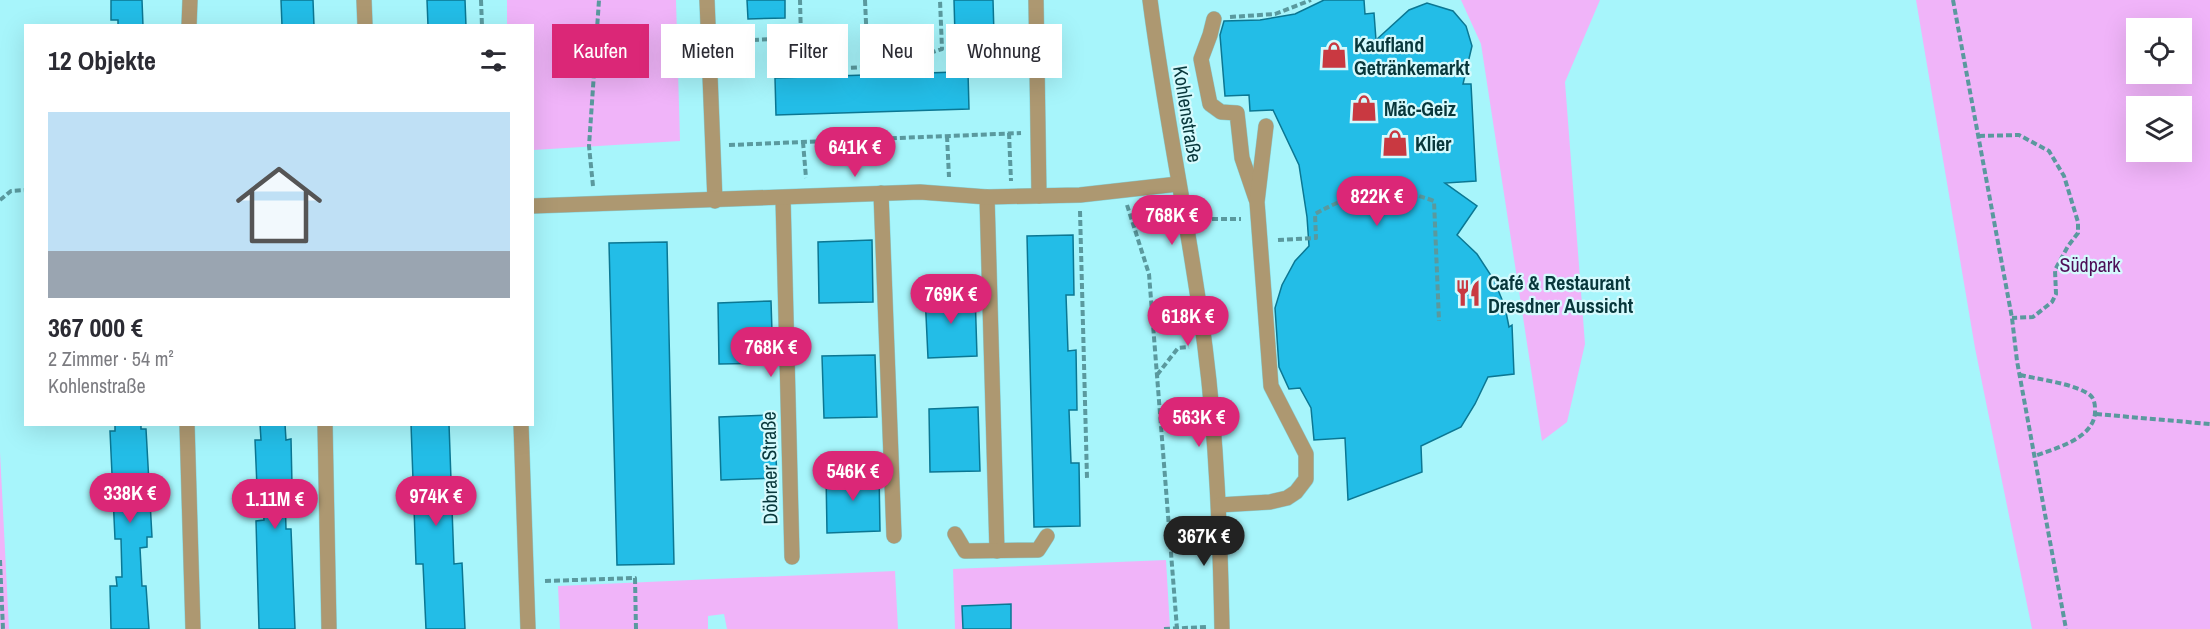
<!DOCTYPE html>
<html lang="de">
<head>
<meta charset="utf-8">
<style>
	:root { --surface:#fff; --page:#f2f2f3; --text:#2b2b33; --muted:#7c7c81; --accent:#db2777 }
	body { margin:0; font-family:"Archivo Narrow",sans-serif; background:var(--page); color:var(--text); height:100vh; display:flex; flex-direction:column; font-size:22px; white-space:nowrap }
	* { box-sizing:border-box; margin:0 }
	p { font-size:20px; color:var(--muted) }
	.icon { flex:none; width:33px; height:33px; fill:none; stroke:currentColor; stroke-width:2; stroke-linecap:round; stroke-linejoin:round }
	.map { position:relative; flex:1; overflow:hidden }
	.panel { position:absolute; left:24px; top:24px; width:510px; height:402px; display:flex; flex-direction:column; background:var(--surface); border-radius:0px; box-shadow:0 6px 24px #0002 }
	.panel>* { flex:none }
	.hud { position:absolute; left:552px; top:24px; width:570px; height:54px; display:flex; gap:12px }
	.controls { position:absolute; left:2126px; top:18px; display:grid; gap:12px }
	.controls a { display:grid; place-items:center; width:66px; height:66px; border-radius:0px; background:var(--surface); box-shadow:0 6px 24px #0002; font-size:30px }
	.price { position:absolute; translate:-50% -51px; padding:0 14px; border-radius:21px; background:var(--accent); color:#fff; font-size:20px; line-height:39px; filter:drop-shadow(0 2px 3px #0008) }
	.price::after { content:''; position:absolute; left:50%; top:36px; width:18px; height:14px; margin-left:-9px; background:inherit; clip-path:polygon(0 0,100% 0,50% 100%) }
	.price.on { background:#222; color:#fff }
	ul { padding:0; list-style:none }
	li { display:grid; align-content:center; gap:12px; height:318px; padding:0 24px }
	li span { display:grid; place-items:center; height:186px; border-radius:0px; color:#555 }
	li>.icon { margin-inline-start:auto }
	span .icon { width:108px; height:108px; fill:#fffc; stroke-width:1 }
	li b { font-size:26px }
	h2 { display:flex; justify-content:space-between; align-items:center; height:72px; padding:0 24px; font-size:26px }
	.chip { padding:0 21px; border-radius:0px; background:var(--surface); box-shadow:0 6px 24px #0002; font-size:21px; line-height:54px }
	.chip.on { background:var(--accent); color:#fff }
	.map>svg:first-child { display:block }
	.green { fill:#f0b4f9; fill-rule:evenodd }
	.building { fill:#23bde7; stroke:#0b7793; stroke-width:1.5 }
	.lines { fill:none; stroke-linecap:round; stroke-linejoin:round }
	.minor-casing { stroke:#87cfd5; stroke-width:16 }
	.path { stroke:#5a999e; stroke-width:4; stroke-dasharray:6 3; stroke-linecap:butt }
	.minor { stroke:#ad9871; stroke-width:15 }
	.labels { text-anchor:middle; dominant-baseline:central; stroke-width:4.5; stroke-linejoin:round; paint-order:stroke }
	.poi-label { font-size:20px; font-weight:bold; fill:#08373b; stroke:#d5fafd; text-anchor:start }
	.street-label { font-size:20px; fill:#08373b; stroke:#d5fafd }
	.park-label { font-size:20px; fill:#4d0e56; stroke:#d5fafd }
</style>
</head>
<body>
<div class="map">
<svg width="2210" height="629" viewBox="0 0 2210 629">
	<rect width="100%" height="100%" fill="#a7f5fb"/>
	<g class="green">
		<polygon points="507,0 676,0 680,141 533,150 532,26 507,25"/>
		<polygon points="1461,0 1600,0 1565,82 1585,344 1567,422 1542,441 1481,44"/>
		<path d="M1916 0H2210V629H2032L1975 348ZM2136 28H2181V74H2136ZM2136 106H2181V152H2136Z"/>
		<polygon points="0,452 9,629 0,629"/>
		<polygon points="1166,560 1170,629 955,629 953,569"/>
		<polygon points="895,571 898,629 727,629 724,614 708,616 708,629 560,629 558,586"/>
	</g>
	<g class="building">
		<polygon points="111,0 142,0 143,26 118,26 118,20 111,20"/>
		<polygon points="281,0 313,0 314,26 282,26"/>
		<polygon points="427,0 465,0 466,26 428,26"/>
		<polygon points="747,0 785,0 785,18 748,19"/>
		<polygon points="954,0 993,0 995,71 968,72 969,109 776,115 775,78 956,72"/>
		<polygon points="1324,0 1364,0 1365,14 1374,13 1376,40 1409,10 1427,3 1453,11 1466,26 1472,46 1463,84 1471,84 1476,181 1445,183 1477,206 1457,235 1477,254 1494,280 1505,307 1509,327 1512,325 1514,374 1488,377 1475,404 1461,427 1421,446 1422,472 1348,500 1345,438 1314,440 1311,408 1300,388 1289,389 1279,367 1275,308 1282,285 1295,261 1309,246 1307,217 1299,165 1273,110 1250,111 1249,95 1225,96 1220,35 1224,21 1260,20 1295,14"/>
		<polygon points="1073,235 1074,295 1066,295 1068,351 1076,350 1077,410 1069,410 1071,463 1079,463 1080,526 1034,527 1027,236"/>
		<polygon points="872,240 873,302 819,303 818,242"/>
		<polygon points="667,242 674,564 617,565 609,243"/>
		<polygon points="975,292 977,356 928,358 925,294"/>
		<polygon points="771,301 773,363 719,364 718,303"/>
		<polygon points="875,355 877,417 824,418 822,356"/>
		<polygon points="978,407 980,471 930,472 929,409"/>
		<polygon points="774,415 777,478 721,480 719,417"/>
		<polygon points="115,424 141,424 141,429 146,429 152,537 147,537 147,547 140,548 142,586 146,586 149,629 111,629 110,586 117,586 116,577 122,577 121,539 115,539 110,431 115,431"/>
		<polygon points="260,424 285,424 286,440 291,439 292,485 288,485 288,495 285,495 286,529 291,529 295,629 259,629 256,521 264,520 262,487 257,487 255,440 261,440"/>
		<polygon points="411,424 449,424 454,564 462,563 465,629 426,629 423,564 416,564"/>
		<polygon points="879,471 880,531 827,533 826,472"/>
		<polygon points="1011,604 1011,629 963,629 962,606"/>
	</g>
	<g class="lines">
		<defs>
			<g id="minor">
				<polyline points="364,0 365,26"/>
				<polyline points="707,0 715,201"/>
				<polyline points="1036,0 1039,196"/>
				<path d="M1150 0C1165 116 1190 231 1205 347 1217 441 1220 535 1222 629"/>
				<polyline points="1214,19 1210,35 1201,59 1210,104 1221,112 1237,113 1242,158 1256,199"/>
				<polyline points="189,26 190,0"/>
				<polyline points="881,193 894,536"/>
				<polyline points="987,197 997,551"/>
				<polyline points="783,198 792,557"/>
				<polyline points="532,206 920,192 987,197 1080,195 1178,184"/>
				<polyline points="187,424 193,629"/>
				<polyline points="325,424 329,629"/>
				<polyline points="521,424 528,629"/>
				<polyline points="1219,505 1270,502 1287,498 1296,492 1306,479 1306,454 1271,386 1257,202 1266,126"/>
				<polyline points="955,534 965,551 1038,550 1047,536"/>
			</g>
		</defs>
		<use href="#minor" class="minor-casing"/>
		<g class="path">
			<polyline points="481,0 482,26"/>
			<polyline points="865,0 868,68"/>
			<polyline points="1953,0 2012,318 2017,361 2066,629"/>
			<polyline points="1230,17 1275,14 1311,0"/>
			<polyline points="801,38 802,70 889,66 942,49 940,0"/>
			<polyline points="726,41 801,38 800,0"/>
			<polyline points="1009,133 1011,181"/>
			<polyline points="947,136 949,177"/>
			<polyline points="1979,136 2019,135 2049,151 2064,176 2078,222 2078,233 2068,246 2055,270 2056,294 2052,302 2033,317 2012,318"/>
			<polyline points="803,142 806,178"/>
			<polyline points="729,145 1021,133"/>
			<polyline points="593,186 589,146 599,0"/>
			<polyline points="0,200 11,191 26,190"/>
			<polyline points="1127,205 1149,274 1177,629"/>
			<polyline points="1080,211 1087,478"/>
			<polyline points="1203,219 1241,219"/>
			<path d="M1278 240 1316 238 1315 214C1356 191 1389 184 1434 201L1439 321"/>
			<polyline points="1157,375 1178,348 1189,347"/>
			<path d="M2020 375C2037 379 2078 384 2091 396 2094 399 2095 404 2095 409 2097 438 2056 448 2035 456"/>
			<polyline points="2096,414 2210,424"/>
			<polyline points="0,560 3,629"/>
			<polyline points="545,581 635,578 636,629"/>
			<polyline points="1164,629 1206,627"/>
		</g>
		<use href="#minor" class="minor"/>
	</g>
	<defs>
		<symbol id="shop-bare" viewBox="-9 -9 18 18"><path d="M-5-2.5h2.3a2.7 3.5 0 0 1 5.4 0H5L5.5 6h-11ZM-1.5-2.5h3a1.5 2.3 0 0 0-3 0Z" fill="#c93941" stroke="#d5fafd" stroke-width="2.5" paint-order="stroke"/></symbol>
		<symbol id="restaurant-bare" viewBox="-9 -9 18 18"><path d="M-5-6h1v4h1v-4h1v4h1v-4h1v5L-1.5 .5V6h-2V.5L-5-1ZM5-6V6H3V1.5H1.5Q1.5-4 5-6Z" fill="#c93941" stroke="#d5fafd" stroke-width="2.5" paint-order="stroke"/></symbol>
	</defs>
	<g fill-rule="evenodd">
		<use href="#shop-bare" x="1315" y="36" width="38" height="38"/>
		<use href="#shop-bare" x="1345" y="89" width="38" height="38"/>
		<use href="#shop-bare" x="1376" y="124" width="38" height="38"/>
		<use href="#restaurant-bare" x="1449" y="274" width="38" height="38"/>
	</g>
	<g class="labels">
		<g class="poi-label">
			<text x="1354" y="44">Kaufland<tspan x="1354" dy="23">Getränkemarkt</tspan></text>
			<text x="1384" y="108">Mäc-Geiz</text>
			<text x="1415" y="143">Klier</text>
			<text x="1488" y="282">Café &amp; Restaurant<tspan x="1488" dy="23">Dresdner Aussicht</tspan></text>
		</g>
		<g class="street-label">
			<text transform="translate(1188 114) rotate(81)">Kohlenstraße</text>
			<text transform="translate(769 468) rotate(-91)">Döbraer Straße</text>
		</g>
		<g class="park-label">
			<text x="2090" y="264">Südpark</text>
		</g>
	</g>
</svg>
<div class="controls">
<a><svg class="icon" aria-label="locate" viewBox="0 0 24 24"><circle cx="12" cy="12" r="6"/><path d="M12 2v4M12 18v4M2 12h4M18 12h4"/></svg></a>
<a><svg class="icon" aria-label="layers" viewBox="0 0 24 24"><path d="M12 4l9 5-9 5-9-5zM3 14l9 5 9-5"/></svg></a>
</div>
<b class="price" style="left:855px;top:178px">641K €</b>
<b class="price" style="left:1377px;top:227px">822K €</b>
<b class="price" style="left:1172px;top:246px">768K €</b>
<b class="price" style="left:951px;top:325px">769K €</b>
<b class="price" style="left:1188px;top:347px">618K €</b>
<b class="price" style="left:771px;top:378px">768K €</b>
<b class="price" style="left:1199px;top:448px">563K €</b>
<b class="price" style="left:853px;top:502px">546K €</b>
<b class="price" style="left:130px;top:524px">338K €</b>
<b class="price" style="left:436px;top:527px">974K €</b>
<b class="price" style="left:275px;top:530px">1.11M €</b>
<b class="price on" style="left:1204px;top:567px">367K €</b>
<div class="hud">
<a class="chip on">Kaufen</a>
<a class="chip">Mieten</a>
<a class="chip">Filter</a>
<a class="chip">Neu</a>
<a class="chip">Wohnung</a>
</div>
<section class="panel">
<h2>12 Objekte<svg class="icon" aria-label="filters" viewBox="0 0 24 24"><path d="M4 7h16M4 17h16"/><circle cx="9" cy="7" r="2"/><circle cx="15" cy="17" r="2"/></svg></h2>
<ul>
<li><span style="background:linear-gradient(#bfe0f5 75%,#9aa5b1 0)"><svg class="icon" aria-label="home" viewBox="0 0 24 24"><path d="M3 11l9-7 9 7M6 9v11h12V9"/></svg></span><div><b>367 000 €</b><p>2 Zimmer · 54 m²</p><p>Kohlenstraße</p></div></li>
</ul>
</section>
</div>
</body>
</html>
